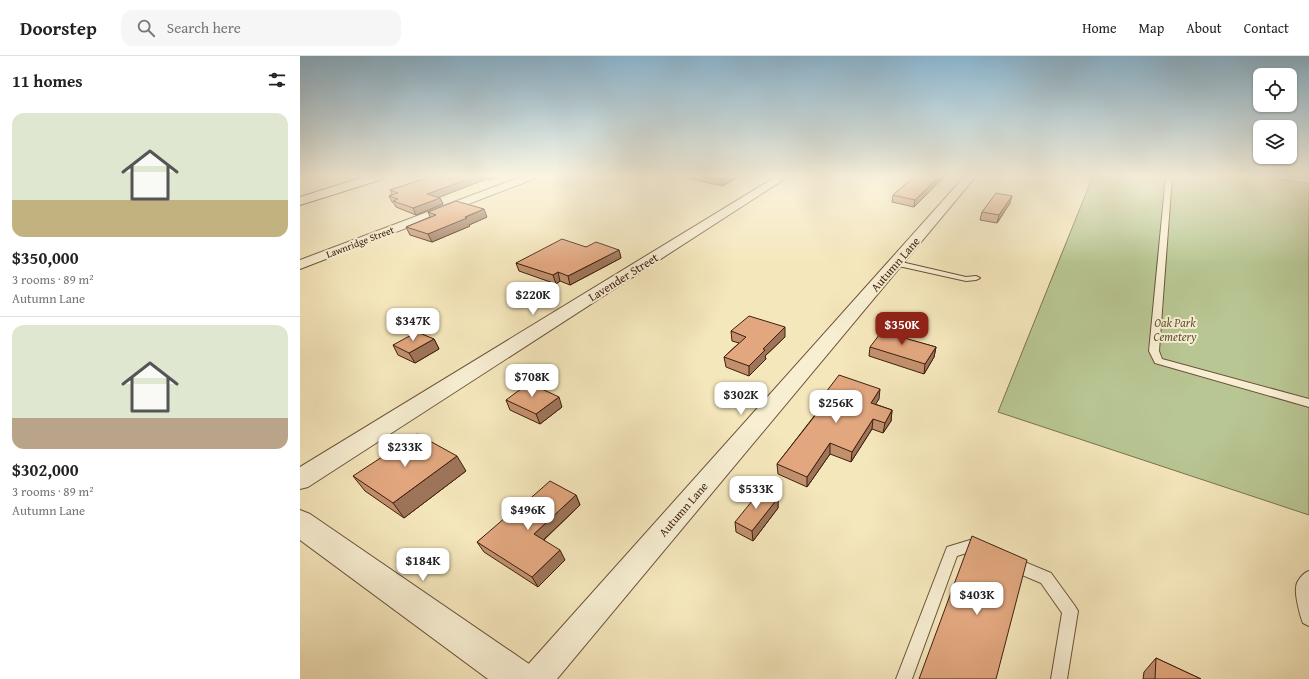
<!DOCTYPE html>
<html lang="en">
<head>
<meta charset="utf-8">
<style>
	:root { --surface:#fff; --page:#f6f6f6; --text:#222; --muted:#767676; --line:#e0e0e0; --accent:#8f2418 }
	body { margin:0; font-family:"Gentium Book Plus",serif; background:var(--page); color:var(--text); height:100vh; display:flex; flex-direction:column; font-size:15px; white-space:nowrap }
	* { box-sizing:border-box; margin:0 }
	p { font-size:13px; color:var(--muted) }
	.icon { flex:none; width:22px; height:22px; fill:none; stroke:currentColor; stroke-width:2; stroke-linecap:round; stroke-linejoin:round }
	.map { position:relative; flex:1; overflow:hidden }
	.side { display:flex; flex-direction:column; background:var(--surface); width:300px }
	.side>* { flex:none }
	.controls { position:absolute; left:953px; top:12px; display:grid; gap:8px }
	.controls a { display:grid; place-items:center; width:44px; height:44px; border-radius:8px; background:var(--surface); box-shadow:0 1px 3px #0004; font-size:20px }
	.price { position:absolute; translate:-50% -34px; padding:0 9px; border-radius:8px; background:#fff; color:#222; font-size:13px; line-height:26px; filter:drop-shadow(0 1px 2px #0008) }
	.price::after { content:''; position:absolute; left:50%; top:24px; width:12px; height:9px; margin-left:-6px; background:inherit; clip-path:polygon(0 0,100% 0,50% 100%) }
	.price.current { background:var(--accent); color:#fff }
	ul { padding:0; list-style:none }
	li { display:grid; align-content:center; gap:8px; height:212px; padding:0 12px }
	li+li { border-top:1px solid var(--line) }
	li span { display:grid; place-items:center; height:124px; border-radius:12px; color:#555 }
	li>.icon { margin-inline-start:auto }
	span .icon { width:72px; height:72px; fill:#fffc; stroke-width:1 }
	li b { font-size:17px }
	h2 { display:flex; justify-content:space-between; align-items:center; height:48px; padding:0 12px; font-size:17px }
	header { display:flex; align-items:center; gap:24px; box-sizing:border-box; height:56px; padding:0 20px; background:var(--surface); border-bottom:1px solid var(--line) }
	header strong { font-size:19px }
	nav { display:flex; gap:22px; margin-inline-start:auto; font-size:14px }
	.search { width:280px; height:36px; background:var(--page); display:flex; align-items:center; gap:10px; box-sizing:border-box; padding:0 14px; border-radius:12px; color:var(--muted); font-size:15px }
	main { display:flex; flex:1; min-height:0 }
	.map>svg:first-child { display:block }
	.green { fill:#b8c693; stroke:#7c7251 }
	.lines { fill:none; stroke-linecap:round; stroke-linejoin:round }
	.service-casing { stroke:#6c513a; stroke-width:2 }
	.minor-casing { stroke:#6c513a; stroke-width:2 }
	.tertiary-casing { stroke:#6c513a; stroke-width:2 }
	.secondary-casing { stroke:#3f1f0f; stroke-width:2 }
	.service { fill:#f8efd3; fill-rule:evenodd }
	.minor { fill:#f8efd3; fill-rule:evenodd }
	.tertiary { fill:#f8efd3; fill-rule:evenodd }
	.secondary { fill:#f8efd3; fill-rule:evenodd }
	.wall { fill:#c2906d; stroke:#3f1f0f }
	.shaded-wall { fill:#9e7559; stroke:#3f1f0f }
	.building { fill:#e2a77f; stroke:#3f1f0f }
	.labels { text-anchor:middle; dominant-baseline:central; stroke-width:4; stroke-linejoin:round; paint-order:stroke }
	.far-street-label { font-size:10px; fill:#3f1f0f; stroke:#f8efd3 }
	.street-label { font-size:12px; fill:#3f1f0f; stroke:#f8efd3 }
	.park-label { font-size:12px; font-style:italic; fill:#635137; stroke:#f8efd3 }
</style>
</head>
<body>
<header>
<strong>Doorstep</strong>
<div class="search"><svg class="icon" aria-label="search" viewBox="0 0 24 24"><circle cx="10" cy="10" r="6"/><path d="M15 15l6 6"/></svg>Search here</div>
<nav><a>Home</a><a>Map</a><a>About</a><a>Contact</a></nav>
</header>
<main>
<section class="side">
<h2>11 homes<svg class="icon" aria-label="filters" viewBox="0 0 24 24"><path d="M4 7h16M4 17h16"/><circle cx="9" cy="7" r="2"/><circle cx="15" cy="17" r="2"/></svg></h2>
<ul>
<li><span style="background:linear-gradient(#dfe7d0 70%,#c2b280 0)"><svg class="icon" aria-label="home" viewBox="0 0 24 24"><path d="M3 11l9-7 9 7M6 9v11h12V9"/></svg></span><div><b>$350,000</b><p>3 rooms · 89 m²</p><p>Autumn Lane</p></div></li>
<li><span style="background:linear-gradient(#dfe7d0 75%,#b9a48a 0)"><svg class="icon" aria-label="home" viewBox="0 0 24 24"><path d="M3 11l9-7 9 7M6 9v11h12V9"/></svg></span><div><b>$302,000</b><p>3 rooms · 89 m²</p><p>Autumn Lane</p></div></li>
</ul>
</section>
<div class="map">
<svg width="1009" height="623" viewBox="0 0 1009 623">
	<rect width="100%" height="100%" fill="#f5e7bc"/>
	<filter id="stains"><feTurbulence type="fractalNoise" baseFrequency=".005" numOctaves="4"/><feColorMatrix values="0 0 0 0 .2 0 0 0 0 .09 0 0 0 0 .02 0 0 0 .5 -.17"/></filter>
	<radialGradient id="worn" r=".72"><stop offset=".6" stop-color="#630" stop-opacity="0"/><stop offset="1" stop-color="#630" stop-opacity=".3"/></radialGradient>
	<polygon class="green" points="793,120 1009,120 1009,459 698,356"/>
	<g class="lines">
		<defs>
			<g id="service">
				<polygon points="866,120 872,120 859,295 862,303 1009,343 1009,351 855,307 849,295"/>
				<polygon points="969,120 982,120 1009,123 1009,127 972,122"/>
				<polygon points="594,205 597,205 666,221 676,220 680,222 676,224 666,225 594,209"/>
				<polygon points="670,484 685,490 687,494 685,498 680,500 670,496 657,500 612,623 596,623 647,491"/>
				<polygon points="713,501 751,517 775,550 778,555 767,623 751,623 762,557 741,527 708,513 706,508 708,503"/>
				<path d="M1009 515V570L1003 567C1000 560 995 540 996 532 996 525 1003 517 1009 515Z"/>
			</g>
			<g id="minor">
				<polygon points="223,120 237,120 236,122 0,213 0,204"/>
				<polygon points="477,120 489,120 8,431 0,433 0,411"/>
				<polygon points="665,120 676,120 257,623 220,623 225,612"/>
			</g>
			<polygon id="tertiary" points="0,454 10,458 232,610 238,623 188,623 0,484"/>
			<polygon id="secondary" points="67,120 85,120 83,123 0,149 0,141"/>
		</defs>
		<use href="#service" class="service-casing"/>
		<use href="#minor" class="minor-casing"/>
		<use href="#tertiary" class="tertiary-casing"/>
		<use href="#secondary" class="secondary-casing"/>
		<use href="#service" class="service"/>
		<use href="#minor" class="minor"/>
		<use href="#tertiary" class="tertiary"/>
		<use href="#secondary" class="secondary"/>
	</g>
	<g class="wall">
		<polygon points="133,120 202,120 190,124 186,123 139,141 140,142 143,148 116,159 96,151 94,147 92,146 89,140 92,138 90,134"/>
		<polygon points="387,120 441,120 422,130 388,122"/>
		<polygon points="615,120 645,120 614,151 592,146 593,139"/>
		<polygon points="710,147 697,167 680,164 682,156"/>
		<polygon points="128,156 187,161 169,169 170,170 132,186 110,179 106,171 130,161"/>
		<polygon points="286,191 319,194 321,202 270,229 260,225 256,228 219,215 216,207"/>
		<polygon points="431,275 485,281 465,300 466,303 449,320 426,311 424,301 439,287 432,285"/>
		<polygon points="604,276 603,282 636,291 634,301 624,318 569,300 570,291"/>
		<polygon points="134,283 139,293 115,307 98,299 93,289"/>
		<polygon points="526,336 579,343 575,348 592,354 591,365 583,377 572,373 551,406 530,398 507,431 478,418 477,408 525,346"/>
		<polygon points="206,344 262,351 240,368 210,354"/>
		<polygon points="166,415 104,462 65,435 53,420"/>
		<polygon points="276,439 280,449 244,484 265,504 238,531 184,496 177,486 208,462"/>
		<polygon points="478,442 478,452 453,485 436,476 435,466"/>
		<polygon points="856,602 901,623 843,623 844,616"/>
	</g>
	<g class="shaded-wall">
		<polygon points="177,120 185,120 186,123 130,145 127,138"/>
		<polygon points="188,120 202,120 190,124"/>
		<polygon points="430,120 441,120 422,130 422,124"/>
		<polygon points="640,120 645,120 614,151 615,144"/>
		<polygon points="712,140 710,147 697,167 699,159"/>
		<polygon points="140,142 143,148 116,159 113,152"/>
		<polygon points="184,153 187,161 169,169 170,170 132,186 128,178"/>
		<polygon points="319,194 321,202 270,229 268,220"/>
		<polygon points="258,216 260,225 256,228 253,219"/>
		<polygon points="485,271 485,281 465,300 466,303 449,320 449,310 463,293"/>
		<polygon points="604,276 603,285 601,281"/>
		<polygon points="134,283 139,293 115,307 109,297"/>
		<polygon points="636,291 634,301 624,318 625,308"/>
		<polygon points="580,333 579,343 570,357 571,347"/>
		<polygon points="259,341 262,351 240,368 236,358"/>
		<polygon points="592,354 591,365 583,377 585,367"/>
		<polygon points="573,363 572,373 551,406 552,396"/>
		<polygon points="530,387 530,398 507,431 507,421"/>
		<polygon points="157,400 166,415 104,462 93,447"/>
		<polygon points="276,439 280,449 239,488 234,478"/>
		<polygon points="478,442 478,452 453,485 452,475"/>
		<polygon points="260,494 265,504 238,531 232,521"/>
	</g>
	<g class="building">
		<polygon points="133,120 177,120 127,138 140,142 113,152 93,145 98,143 89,140 98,137 90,134"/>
		<polygon points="400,120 430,120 422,124"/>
		<polygon points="615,120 640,120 615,144 593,139"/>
		<polygon points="696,137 712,140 699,159 682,156"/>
		<polygon points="156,145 184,153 165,161 167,162 128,178 106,171 136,159 128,156"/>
		<polygon points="262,183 286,191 296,186 319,194 268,220 258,216 253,219 216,207"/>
		<polygon points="449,260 485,271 463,293 465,294 449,310 424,301 446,281 431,275"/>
		<polygon points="586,270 604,276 601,281 636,291 625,308 570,291"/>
		<polygon points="117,276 134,283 109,297 93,289"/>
		<polygon points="539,319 580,333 571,347 592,354 585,367 573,363 552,396 530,387 507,421 477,408 532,338 526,336"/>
		<polygon points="229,327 259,341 236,358 206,344"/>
		<polygon points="117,378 157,400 93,447 53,420"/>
		<polygon points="250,425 276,439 234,478 260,494 232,521 177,486 206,461 208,462"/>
		<polygon points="461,434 478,442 452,475 435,466"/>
		<polygon points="672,480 727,504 696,623 619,623"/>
		<polygon points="856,602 901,623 855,623"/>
	</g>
	<linearGradient id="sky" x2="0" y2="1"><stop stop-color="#8bb8d5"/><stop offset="0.58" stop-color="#faf4e1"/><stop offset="1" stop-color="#faf4e1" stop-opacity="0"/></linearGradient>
	<rect width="1009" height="207" fill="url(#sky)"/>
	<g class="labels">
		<g class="far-street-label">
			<text transform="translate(60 186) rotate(-21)">Lawnridge Street</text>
		</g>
		<g class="street-label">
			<text transform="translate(595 208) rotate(-49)">Autumn Lane</text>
			<text transform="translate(323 221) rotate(-32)">Lavender Street</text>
			<text transform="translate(383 453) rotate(-49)">Autumn Lane</text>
		</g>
		<g class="park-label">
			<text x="875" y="266">Oak Park<tspan x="875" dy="14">Cemetery</tspan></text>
		</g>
	</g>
	<rect width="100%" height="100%" filter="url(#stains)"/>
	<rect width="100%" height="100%" fill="url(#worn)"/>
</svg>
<div class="controls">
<a><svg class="icon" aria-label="locate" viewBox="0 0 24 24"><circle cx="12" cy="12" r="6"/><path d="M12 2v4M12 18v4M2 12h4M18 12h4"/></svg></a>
<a><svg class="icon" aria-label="layers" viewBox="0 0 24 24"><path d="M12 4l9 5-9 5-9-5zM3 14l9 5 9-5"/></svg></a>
</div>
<b class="price" style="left:233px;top:260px">$220K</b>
<b class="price" style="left:113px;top:286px">$347K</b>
<b class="price current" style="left:602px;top:290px">$350K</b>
<b class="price" style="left:232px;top:342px">$708K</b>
<b class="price" style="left:441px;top:360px">$302K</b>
<b class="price" style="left:536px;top:368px">$256K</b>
<b class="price" style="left:105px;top:412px">$233K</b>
<b class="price" style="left:456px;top:454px">$533K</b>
<b class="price" style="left:228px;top:475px">$496K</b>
<b class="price" style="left:123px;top:526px">$184K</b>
<b class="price" style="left:677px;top:560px">$403K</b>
</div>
</main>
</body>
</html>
